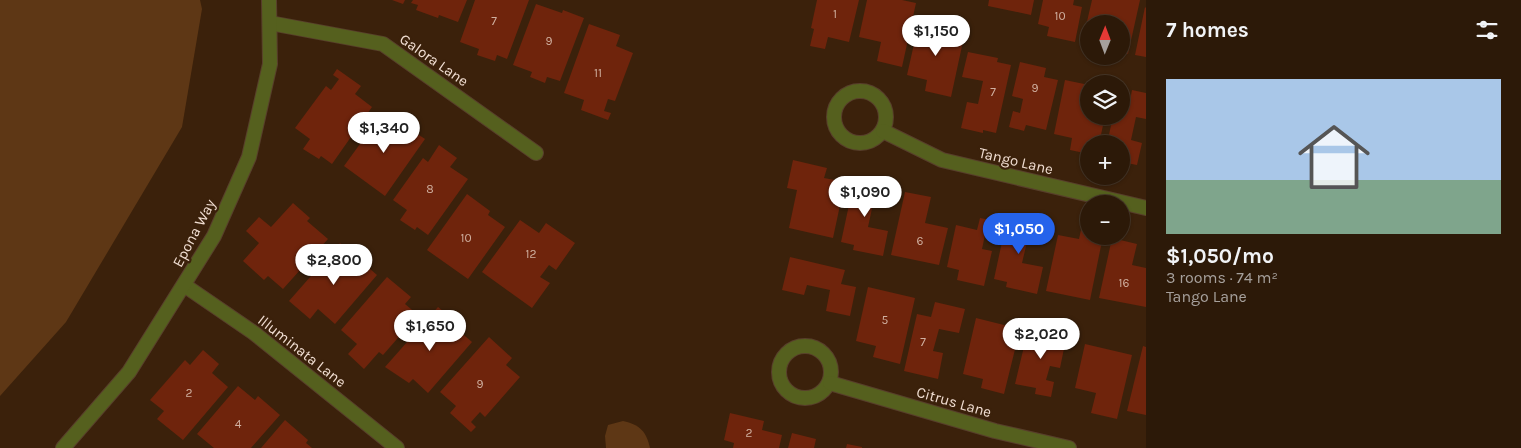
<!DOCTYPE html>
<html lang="en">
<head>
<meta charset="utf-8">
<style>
	:root { --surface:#2c1908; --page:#342212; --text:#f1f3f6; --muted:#a6a09c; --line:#483829; --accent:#2563eb }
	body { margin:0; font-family:Karla,sans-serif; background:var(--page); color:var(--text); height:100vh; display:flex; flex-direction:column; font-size:19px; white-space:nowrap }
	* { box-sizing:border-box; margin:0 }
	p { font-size:16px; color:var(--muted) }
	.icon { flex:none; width:28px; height:28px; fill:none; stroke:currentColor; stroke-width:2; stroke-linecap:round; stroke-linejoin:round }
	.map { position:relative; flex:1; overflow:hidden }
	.details { display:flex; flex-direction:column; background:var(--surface); width:375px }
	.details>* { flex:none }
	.needle { width:32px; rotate:1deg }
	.tools { position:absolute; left:1080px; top:15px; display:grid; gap:10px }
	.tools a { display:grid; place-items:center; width:50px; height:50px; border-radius:50%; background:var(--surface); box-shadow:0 1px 4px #0004,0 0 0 1px var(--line); font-size:25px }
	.price { position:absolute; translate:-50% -42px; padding:0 11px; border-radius:18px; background:#fff; color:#222; font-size:16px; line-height:32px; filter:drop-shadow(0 1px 2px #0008) }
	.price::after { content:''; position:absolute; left:50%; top:30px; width:15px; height:11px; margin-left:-8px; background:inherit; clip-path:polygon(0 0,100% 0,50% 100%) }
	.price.on { background:var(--accent); color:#fff }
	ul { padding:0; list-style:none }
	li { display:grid; align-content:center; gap:10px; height:265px; padding:0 20px }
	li+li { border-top:1px solid var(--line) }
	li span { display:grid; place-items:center; height:155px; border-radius:0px; color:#555 }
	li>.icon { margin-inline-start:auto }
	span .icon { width:90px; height:90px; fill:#fffc; stroke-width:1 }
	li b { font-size:21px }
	h2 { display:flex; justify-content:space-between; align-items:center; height:60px; padding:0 20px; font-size:21px }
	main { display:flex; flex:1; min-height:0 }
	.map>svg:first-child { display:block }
	.green { fill:#5e3715 }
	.building { fill:#6f240c }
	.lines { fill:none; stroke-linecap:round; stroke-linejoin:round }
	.minor-casing { stroke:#583f2b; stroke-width:16 }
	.minor { stroke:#55601e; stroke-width:14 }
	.labels { text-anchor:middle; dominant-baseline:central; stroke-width:4.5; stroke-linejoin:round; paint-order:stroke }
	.number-label { font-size:12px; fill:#d0b0a0 }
	.street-label { font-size:15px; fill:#f1ded2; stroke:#3b210b }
</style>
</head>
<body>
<main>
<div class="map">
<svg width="1146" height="448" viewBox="0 0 1146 448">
	<rect width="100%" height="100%" fill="#3b210b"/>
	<g class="green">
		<polygon points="0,0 200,0 202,9 182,127 66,322 0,396"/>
		<path d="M623 421C640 425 646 431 650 448H606L605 436 608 425Z"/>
	</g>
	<g class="building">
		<polygon points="392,0 405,0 403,4"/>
		<polygon points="413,0 467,0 458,22 439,15 438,18 416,10 418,5 411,3"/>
		<polygon points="475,0 529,0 507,59 497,55 495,61 477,55 479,49 460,42"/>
		<polygon points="817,0 859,0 849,42 828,37 825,49 810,46 814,29 811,28"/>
		<polygon points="867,0 902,0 916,3 902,67 877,61 881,42 859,37"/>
		<polygon points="989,0 1034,0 1031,15 988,6"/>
		<polygon points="1043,0 1074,0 1073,5 1082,7 1075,42 1047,36 1049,27 1038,24"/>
		<polygon points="1092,0 1140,0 1128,54 1121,52 1121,24 1089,24 1089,45 1082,43"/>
		<polygon points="536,4 562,13 563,10 584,18 560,81 547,77 545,83 530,77 532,72 513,65"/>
		<polygon points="1145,7 1146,8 1146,57 1135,55"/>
		<polygon points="919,22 965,32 951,97 925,91 927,80 907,75"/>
		<polygon points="589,24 620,35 616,46 633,53 615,101 608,99 604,111 611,113 608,120 581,110 584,100 564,93"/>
		<polygon points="968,52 998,58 997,62 1011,65 996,133 983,130 983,133 961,128 967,102 978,104 983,81 962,77"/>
		<polygon points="1020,62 1046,68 1044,77 1058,80 1046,130 1026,125 1024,131 1009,127 1013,111 1020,113 1023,99 1012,96"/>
		<polygon points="337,69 361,86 355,94 372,107 332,164 321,156 319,159 303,149 310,139 295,128 326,86 331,90 339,79 333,75"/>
		<polygon points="1065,80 1089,85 1089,116 1105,116 1099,144 1089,144 1089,154 1070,150 1072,138 1054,134"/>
		<polygon points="1132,90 1146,93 1146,119 1136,117 1131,140 1142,143 1137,165 1121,162 1121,144 1107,144 1113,116 1121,116 1121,104 1129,106"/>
		<polygon points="381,115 398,127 401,123 425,139 385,196 344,166"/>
		<polygon points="439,145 457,158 450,167 468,179 428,235 417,227 415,230 400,220 407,210 393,200 423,158 428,162"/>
		<polygon points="793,160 827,168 824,178 845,182 833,238 789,228 797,190 787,188"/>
		<polygon points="855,177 888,184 883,206 873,204 868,227 888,231 883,256 853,250 854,245 841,242"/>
		<polygon points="905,192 931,197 925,223 948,228 939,265 891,255"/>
		<polygon points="467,194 490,211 488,215 505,227 468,279 427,250"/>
		<polygon points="293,203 310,218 307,221 328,239 283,289 268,276 264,280 243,261 259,243 246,231 259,217 271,227"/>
		<polygon points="1008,214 1043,222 1038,244 1027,242 1022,263 1043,267 1037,294 1006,287 1007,282 994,279"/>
		<polygon points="980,218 996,221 992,236 985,235 982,249 992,251 984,286 957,280 959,270 947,267 956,225 977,230"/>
		<polygon points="520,220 539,233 546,223 575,243 556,270 549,265 540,277 550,283 532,308 482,272"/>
		<polygon points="1081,230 1089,231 1089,236 1103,236 1090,300 1046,291 1058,235 1079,239"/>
		<polygon points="1112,238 1137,244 1132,265 1146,268 1146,307 1099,298"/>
		<polygon points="340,243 377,275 335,324 318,309 310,319 289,301"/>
		<polygon points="790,257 845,270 841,284 856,287 850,316 826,311 830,290 807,285 804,295 782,290"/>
		<polygon points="387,277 411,297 405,304 418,315 383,355 379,352 364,369 348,354 357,344 341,330"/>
		<polygon points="868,287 915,298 900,364 873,357 876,346 856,341"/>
		<polygon points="935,302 965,309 959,333 939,329 933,351 943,353 938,379 904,371 917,314 931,317"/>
		<polygon points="438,307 455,321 452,325 472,342 428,393 413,379 409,383 385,367"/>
		<polygon points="976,318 1020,329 1004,394 981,388 983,379 963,374"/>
		<polygon points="1042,328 1067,334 1060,368 1050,366 1046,380 1054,382 1051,397 1035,394 1036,388 1015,384 1027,334 1039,337"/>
		<polygon points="489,337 512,358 506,365 520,377 485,417 480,412 471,422 476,427 471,432 450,413 456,406 440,392"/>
		<polygon points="1085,344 1132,355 1117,419 1091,413 1096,393 1075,388"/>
		<polygon points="1143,346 1146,347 1146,415 1127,411"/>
		<polygon points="203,350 219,364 212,373 228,387 183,440 157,419 164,411 150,400 185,360 190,365"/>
		<polygon points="238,386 255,400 258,396 280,415 251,448 214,448 197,434"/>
		<polygon points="730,413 764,421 762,430 782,435 779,448 733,448 734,443 724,440"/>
		<polygon points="285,420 308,440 306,443 312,448 261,448"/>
		<polygon points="792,433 816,439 814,448 788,448"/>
		<polygon points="847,444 862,447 862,448 846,448"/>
	</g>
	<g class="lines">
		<defs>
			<g id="minor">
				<polyline points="270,23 383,44 536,153"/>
				<circle cx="860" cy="117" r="26"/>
				<polyline points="883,131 942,160 1146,208"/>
				<polyline points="184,285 254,333 397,448"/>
				<circle cx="805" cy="372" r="26"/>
				<polyline points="830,383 995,431 1069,448"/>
				<polyline points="63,448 129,372 214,236 249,157 270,64 269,0"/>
			</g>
		</defs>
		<use href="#minor" class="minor-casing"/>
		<use href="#minor" class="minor"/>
	</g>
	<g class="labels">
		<g class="number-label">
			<text x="835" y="14">1</text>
			<text x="1060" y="16">10</text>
			<text x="494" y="21">7</text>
			<text x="549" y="41">9</text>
			<text x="598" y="73">11</text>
			<text x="1035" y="88">9</text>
			<text x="993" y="92">7</text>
			<text x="430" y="189">8</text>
			<text x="466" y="238">10</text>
			<text x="920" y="241">6</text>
			<text x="531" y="254">12</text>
			<text x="1124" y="283">16</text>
			<text x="885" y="320">5</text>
			<text x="923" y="342">7</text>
			<text x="480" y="384">9</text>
			<text x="189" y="393">2</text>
			<text x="238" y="424">4</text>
			<text x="749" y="433">2</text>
		</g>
		<g class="street-label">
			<text transform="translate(434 60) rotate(35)">Galora Lane</text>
			<text transform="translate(1016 161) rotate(13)">Tango Lane</text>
			<text transform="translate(194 233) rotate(-62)">Epona Way</text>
			<text transform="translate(302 351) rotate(38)">Illuminata Lane</text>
			<text transform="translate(954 402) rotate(16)">Citrus Lane</text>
		</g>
	</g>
</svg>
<div class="tools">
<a><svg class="needle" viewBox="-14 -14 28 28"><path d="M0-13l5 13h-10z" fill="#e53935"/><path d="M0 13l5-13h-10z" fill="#a6a09c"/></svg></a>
<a><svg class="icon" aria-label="layers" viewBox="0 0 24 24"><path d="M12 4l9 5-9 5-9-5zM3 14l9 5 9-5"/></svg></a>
<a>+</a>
<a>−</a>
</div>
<b class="price" style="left:936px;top:57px">$1,150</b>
<b class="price" style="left:384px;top:154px">$1,340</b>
<b class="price" style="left:865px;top:218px">$1,090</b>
<b class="price on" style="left:1019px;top:255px">$1,050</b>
<b class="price" style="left:334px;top:286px">$2,800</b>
<b class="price" style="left:430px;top:352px">$1,650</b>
<b class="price" style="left:1041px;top:360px">$2,020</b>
</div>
<section class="details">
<h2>7 homes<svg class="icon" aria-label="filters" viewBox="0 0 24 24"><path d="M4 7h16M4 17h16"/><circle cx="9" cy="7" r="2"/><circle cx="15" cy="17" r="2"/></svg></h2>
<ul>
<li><span style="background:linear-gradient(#a9c7e8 65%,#7fa58c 0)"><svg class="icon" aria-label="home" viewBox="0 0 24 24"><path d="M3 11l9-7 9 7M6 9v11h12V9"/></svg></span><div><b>$1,050/mo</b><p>3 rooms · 74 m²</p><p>Tango Lane</p></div></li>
</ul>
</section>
</main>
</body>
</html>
